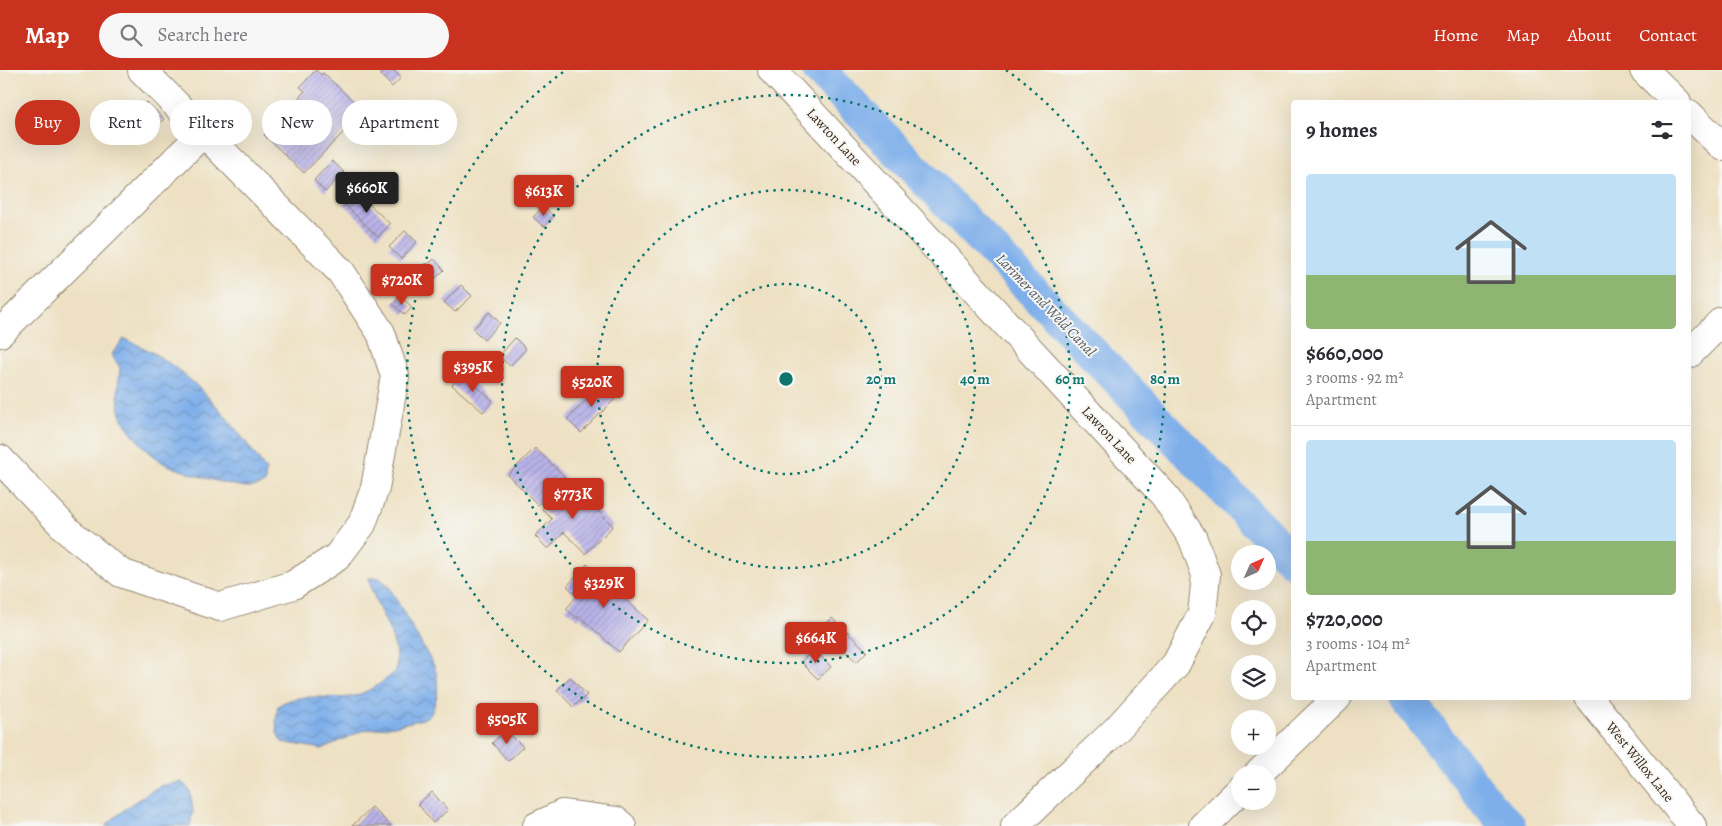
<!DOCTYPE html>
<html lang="en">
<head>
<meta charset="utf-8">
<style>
	:root { --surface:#fff; --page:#f7f7f7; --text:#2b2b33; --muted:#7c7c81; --line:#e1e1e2; --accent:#c8321e }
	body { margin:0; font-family:Alegreya,serif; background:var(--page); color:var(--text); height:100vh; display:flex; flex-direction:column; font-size:19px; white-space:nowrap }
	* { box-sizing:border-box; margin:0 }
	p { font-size:16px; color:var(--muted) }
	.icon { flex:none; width:28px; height:28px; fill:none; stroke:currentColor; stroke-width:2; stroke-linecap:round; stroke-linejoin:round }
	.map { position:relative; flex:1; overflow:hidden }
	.side { position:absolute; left:1291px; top:30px; width:400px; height:600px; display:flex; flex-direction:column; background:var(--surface); border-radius:5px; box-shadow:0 5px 20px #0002 }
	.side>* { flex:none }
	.guide { position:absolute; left:15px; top:30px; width:475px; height:45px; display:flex; gap:10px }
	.needle { width:32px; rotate:45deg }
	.controls { position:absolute; left:1231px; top:475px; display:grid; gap:10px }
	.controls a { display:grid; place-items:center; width:45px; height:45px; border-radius:50%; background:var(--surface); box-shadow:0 5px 20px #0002; font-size:25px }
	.price { position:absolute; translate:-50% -42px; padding:0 11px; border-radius:5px; background:var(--accent); color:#fff; font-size:16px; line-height:32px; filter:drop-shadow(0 1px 2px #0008) }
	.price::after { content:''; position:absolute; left:50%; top:30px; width:15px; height:11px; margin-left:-8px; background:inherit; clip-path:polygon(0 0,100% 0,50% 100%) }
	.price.active { background:#222; color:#fff }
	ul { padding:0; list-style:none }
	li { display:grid; align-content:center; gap:10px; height:265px; padding:0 15px }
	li+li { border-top:1px solid var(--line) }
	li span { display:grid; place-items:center; height:155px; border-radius:5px; color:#555 }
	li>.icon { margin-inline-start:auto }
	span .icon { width:90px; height:90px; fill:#fffc; stroke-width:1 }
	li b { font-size:21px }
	h2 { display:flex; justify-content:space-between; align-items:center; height:60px; padding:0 15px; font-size:21px }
	.chip { padding:0 18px; border-radius:22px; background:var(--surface); box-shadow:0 5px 20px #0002; font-size:18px; line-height:45px }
	.chip.active { background:var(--accent); color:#fff }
	header { display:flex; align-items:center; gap:30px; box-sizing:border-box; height:70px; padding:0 25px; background:var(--accent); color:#fff }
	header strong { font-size:24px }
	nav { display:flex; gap:28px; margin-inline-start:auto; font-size:18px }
	.search { width:350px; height:45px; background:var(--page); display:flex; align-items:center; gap:12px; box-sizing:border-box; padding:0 18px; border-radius:28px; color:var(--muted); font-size:19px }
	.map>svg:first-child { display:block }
	.water { fill:url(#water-waves); stroke:#5c6c84 }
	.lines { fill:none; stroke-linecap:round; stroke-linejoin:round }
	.canal { stroke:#7eafea; stroke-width:34 }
	.building { fill:url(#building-hatch) }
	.minor-casing { stroke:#948670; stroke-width:30 }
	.major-casing { stroke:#948670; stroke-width:30 }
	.minor { stroke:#fff; stroke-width:28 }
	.major { stroke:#fff; stroke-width:28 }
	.ring { fill:none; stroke:#0f766e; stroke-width:2.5; stroke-dasharray:2.5 5 }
	.labels { text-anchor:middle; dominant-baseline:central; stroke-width:4; stroke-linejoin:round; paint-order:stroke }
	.street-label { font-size:14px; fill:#3b2a1e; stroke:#f6f6f2 }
	.water-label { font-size:15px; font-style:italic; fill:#525965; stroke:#f6f6f2 }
	.centre { fill:#0f766e; stroke:#f6f6f2; stroke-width:2.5 }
	.ring-label { font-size:15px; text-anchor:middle; font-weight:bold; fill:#0f766e; stroke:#f6f6f2; stroke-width:4; stroke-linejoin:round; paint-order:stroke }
</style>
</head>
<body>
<header>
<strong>Map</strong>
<div class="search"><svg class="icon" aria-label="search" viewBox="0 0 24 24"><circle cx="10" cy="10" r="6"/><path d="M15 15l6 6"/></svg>Search here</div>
<nav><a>Home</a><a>Map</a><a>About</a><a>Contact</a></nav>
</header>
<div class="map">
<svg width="1722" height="756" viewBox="0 0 1722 756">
	<defs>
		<pattern id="water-waves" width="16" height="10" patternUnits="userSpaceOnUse" patternTransform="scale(1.25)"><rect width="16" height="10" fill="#7eafea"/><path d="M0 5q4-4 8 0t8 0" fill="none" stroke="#688fbd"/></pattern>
		<pattern id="building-hatch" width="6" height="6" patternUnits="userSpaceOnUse" patternTransform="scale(1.25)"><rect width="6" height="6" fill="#bab3ea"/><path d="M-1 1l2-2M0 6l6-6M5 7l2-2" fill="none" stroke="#9892bd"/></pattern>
	</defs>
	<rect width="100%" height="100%" fill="#f6f6f2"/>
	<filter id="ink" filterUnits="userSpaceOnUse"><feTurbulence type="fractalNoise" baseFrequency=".02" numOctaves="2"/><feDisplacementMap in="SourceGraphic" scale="10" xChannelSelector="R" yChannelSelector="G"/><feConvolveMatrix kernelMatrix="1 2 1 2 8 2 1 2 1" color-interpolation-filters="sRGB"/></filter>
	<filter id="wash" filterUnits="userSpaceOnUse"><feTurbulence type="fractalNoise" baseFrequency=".0096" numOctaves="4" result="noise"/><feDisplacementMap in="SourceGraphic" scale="20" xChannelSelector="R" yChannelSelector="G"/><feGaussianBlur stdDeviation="1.12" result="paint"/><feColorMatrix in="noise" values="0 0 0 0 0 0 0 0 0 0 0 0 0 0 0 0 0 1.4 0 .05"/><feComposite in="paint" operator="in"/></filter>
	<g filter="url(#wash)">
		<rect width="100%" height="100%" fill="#eee1c3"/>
		<g class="water">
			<path d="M124 269C187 293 228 346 266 400L265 413C260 415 255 417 250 417 232 417 177 401 162 392 149 383 135 369 127 356 115 339 118 317 120 297L111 285Z"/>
			<path d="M369 508H379L388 515 434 596C440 613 438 627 431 644L423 649 394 656 364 660 322 679 282 672C274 663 276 646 278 636 299 621 326 630 350 627 366 624 384 612 396 601 400 562 375 544 369 508Z"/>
			<polygon points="182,712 190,721 193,741 190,756 105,756 126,738 159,716"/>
		</g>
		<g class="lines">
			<g class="canal">
				<polyline points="819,0 1294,492"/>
				<polyline points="1406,628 1488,734 1509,756"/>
			</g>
		</g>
		<g id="blocks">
			<g class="building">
				<polygon points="316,0 321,5 323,3 364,41 304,103 264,65 305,21 300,17"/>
				<polygon points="386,0 393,0 401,8 392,17 381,5"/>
				<polygon points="147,32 164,49 151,62 134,45"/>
				<polygon points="332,91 344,102 325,122 314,110"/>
				<polygon points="356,121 390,154 378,167 344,134"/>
				<polygon points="543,137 554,146 544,157 533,147"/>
				<polygon points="405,161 417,172 401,189 389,177"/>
				<polygon points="434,189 444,200 428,216 417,204"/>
				<polygon points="461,215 472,226 455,242 444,232"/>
				<polygon points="400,226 412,237 405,245 393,234"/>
				<polygon points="489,242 500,253 484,270 473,259"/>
				<polygon points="515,268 526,279 510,296 499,286"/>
				<polygon points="463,303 493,331 483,342 452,315"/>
				<polygon points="602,314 616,328 581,363 567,349"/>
				<polygon points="535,378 565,407 538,435 508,405"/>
				<polygon points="569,412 613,456 585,484 564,462 548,479 535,466 552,449 542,439"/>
				<polygon points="587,494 648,550 619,582 579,546 578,549 566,539 577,526 567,516"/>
				<polygon points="832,548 867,581 857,592 822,559"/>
				<polygon points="814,579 831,597 818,609 801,592"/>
				<polygon points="570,607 587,625 573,637 557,620"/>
				<polygon points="506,660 523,677 508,691 492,673"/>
				<polygon points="432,722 448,740 433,753 418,734"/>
				<polygon points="372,737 391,756 352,756"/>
			</g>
		</g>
	</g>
	<g filter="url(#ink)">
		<use href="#blocks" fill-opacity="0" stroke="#948670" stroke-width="1"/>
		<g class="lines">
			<defs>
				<g id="minor">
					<polyline points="772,0 1164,425 1193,469 1206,505 1202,544 1176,594 1116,660 1015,756"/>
					<polyline points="1644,0 1677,32"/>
					<polyline points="1689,44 1722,76"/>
					<polyline points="0,263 204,62"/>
					<polyline points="0,389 69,462 121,503 220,537 293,515 337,487 362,454 375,418 395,306 381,263 341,202 142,0"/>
					<polyline points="537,756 562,744 616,751 622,756"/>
				</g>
				<g id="major">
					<polyline points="1689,284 1722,251"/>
					<polyline points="1589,628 1692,756"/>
					<polyline points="1258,704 1337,628"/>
					<polyline points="1203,756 1240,720"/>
				</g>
			</defs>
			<use href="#minor" class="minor-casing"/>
			<use href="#major" class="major-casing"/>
			<use href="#minor" class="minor"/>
			<use href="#major" class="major"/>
		</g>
	</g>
	<g class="ring">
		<circle cx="786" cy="309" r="95"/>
		<circle cx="786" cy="309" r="189"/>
		<circle cx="786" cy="309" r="284"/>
		<path d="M1006 0A379 379 0 1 1 566 0"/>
	</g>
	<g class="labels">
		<g class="street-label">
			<text transform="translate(834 67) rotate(47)">Lawton Lane</text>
			<text transform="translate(1109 365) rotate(47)">Lawton Lane</text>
			<text transform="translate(1640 692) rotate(51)">West Willox Lane</text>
		</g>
		<g class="water-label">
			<text transform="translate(1046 235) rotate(46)">Larimer and Weld Canal</text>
		</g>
	</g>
	<circle cx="786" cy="309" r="8" class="centre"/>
	<g class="ring-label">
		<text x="881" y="314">20 m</text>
		<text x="975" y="314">40 m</text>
		<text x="1070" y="314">60 m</text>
		<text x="1165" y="314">80 m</text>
	</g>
</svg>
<div class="controls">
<a><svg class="needle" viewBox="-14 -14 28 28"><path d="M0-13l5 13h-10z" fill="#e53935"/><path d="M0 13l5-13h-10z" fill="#7c7c81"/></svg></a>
<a><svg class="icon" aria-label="locate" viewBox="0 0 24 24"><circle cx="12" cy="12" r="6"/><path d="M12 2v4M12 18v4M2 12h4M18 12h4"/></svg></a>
<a><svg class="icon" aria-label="layers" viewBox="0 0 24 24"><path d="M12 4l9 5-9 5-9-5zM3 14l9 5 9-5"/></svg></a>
<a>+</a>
<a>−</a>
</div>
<b class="price active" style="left:367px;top:144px">$660K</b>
<b class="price" style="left:544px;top:147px">$613K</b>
<b class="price" style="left:402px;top:236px">$720K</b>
<b class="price" style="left:473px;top:323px">$395K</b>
<b class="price" style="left:592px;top:338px">$520K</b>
<b class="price" style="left:573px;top:450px">$773K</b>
<b class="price" style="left:604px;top:539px">$329K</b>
<b class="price" style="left:816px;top:594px">$664K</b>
<b class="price" style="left:507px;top:675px">$505K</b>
<div class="guide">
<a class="chip active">Buy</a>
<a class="chip">Rent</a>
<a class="chip">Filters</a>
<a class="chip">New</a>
<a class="chip">Apartment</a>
</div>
<section class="side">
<h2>9 homes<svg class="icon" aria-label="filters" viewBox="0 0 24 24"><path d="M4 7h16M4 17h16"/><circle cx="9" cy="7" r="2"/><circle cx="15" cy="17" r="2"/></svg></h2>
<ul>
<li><span style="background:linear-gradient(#bfe0f5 65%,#8fb573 0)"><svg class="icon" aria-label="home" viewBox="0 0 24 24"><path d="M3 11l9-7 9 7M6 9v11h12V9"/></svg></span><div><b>$660,000</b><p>3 rooms · 92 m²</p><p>Apartment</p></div></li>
<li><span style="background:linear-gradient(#bfe0f5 65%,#8fb573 0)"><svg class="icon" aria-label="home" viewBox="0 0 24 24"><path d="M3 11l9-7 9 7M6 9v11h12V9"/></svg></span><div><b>$720,000</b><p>3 rooms · 104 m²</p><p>Apartment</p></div></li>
</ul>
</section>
</div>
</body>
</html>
